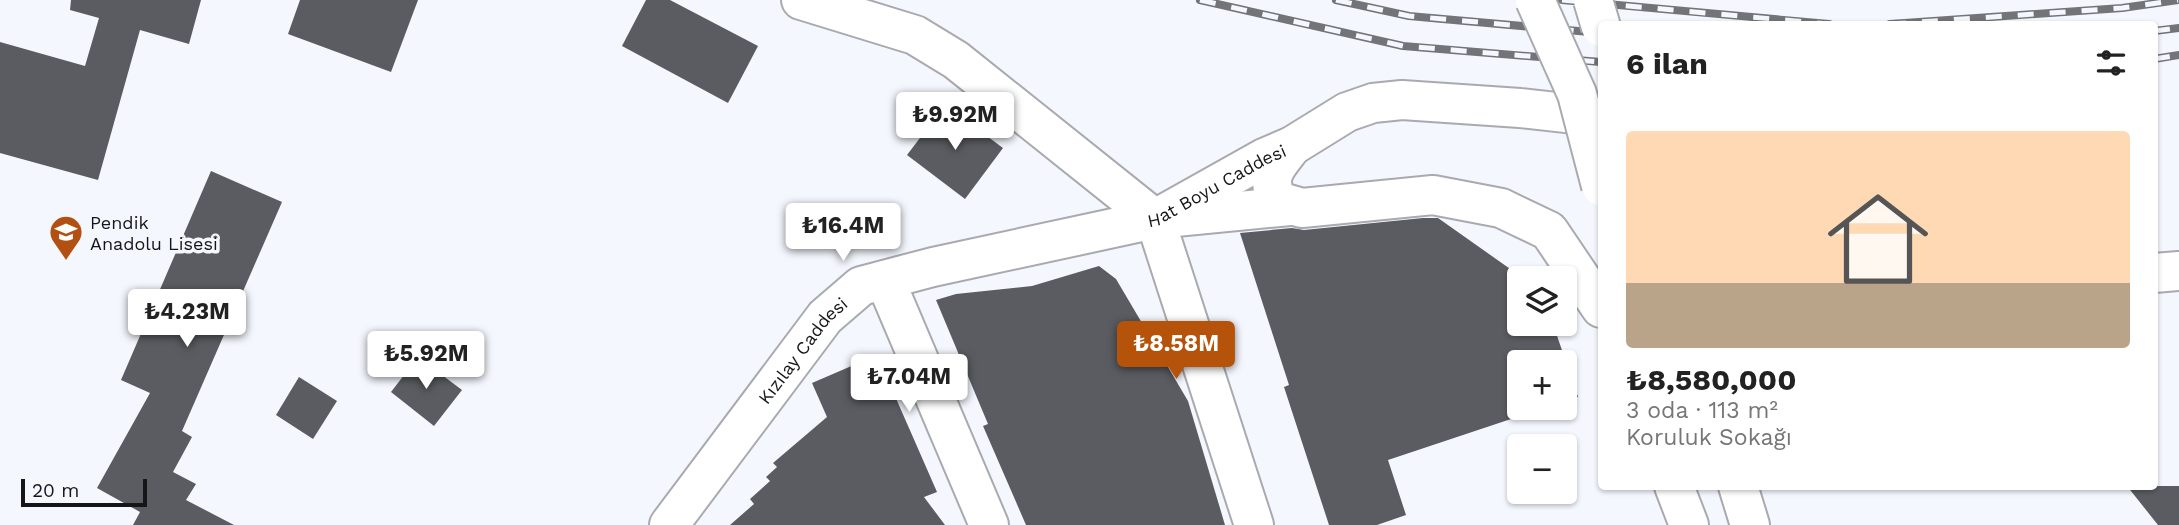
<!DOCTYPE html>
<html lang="tr">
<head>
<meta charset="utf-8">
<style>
	:root { --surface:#fff; --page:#f6f6f6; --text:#222; --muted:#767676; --line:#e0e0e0; --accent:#b45309 }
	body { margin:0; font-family:"Work Sans",sans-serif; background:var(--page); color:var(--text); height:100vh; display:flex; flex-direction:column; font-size:26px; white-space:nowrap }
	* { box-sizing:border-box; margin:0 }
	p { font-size:23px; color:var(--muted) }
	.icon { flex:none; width:38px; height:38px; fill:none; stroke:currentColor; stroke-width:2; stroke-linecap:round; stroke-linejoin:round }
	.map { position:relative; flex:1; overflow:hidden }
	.details { position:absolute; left:1598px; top:21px; width:560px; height:469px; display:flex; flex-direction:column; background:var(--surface); border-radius:7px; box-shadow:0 2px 5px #0004 }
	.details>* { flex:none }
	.controls { position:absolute; left:1507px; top:266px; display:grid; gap:14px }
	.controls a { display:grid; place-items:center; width:70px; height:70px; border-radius:7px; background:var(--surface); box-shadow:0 2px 5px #0004; font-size:35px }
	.scale { position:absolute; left:21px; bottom:18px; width:126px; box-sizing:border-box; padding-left:7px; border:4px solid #151618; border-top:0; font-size:19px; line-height:24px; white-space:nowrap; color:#151618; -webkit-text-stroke:5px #f4f7fd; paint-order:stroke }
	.price { position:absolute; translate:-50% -60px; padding:0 16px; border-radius:7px; background:#fff; color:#222; font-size:23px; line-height:46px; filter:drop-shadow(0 2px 4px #0008) }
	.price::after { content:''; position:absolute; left:50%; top:42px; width:21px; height:16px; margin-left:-10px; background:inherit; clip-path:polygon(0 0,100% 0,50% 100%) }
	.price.on { background:var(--accent); color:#fff }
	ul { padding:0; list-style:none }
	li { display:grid; align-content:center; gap:14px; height:371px; padding:0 28px }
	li+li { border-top:2px solid var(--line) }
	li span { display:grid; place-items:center; height:217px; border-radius:7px; color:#555 }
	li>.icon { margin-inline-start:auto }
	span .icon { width:126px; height:126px; fill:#fffc; stroke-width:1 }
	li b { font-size:30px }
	h2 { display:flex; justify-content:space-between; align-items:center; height:84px; padding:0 28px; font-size:30px }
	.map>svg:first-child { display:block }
	.building { fill:#5a5c61 }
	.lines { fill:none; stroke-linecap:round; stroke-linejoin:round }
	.minor-casing { stroke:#a8aab0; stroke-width:42 }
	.major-casing { stroke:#a8aab0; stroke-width:42 }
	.minor { stroke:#fff; stroke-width:38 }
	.major { stroke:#fff; stroke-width:38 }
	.rail-casing { stroke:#727478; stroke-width:8 }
	.rail { stroke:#f4f7fd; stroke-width:5; stroke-dasharray:16; stroke-linecap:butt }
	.major-bridge-casing { stroke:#a8aab0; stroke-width:42; stroke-linecap:butt }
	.major-bridge { stroke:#fff; stroke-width:38 }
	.labels { text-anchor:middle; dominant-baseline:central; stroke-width:7; stroke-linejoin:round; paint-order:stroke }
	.street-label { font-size:18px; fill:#151618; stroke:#f4f7fd }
	.poi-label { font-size:18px; fill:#151618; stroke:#f4f7fd; text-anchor:start }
</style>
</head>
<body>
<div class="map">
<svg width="2179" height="525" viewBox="0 0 2179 525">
	<rect width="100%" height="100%" fill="#f4f7fd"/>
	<g class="building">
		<polygon points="71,0 201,0 189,44 140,30 98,180 0,153 0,42 85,66 99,18 70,10"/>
		<polygon points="300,0 418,0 391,72 288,34"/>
		<polygon points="646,0 670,0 758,46 728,103 622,46"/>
		<polygon points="945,105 1003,148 965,199 907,155"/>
		<polygon points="211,171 282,202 182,431 192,437 173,472 196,484 186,500 234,525 133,525 140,512 97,488 150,393 121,380"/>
		<polygon points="1423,218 1438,218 1523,278 1519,278 1519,324 1553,324 1578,397 1564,401 1564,362 1519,362 1519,408 1544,408 1388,460 1406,515 1377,525 1329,525 1284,387 1289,385 1240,233 1292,228 1304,230"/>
		<polygon points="1099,266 1116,279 1188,401 1225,525 1026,525 983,426 988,424 936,300 956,294 1032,286"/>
		<polygon points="877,355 937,492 924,497 945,525 730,525 754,504 750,499 770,481 766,477 777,467 773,463 827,417 812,383"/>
		<polygon points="418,357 462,390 434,426 391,392"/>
		<polygon points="299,377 337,401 313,439 276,415"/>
		<polygon points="2127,486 2179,486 2179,525 2158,525"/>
	</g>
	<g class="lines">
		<defs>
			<g id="minor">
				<polyline points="801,0 915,35 956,60 1155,219"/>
				<polyline points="1155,219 1254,525"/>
				<polyline points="2154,273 2179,271"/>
				<polyline points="885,280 989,525"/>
				<path id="s1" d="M669 525 825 317 861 286 933 267 1155 219 1264 158 1292 146 1347 112 1373 103 1402 100 1520 108 1601 117"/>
			</g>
			<g id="major">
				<path d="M1292 146C1277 166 1264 176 1278 201L1302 208 1433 195 1501 208 1549 231 1601 308"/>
				<polyline points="1155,219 1290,206"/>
				<polyline points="1674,486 1689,525"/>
				<polyline points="1738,486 1750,525"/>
			</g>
		</defs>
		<use href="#minor" class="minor-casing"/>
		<use href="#major" class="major-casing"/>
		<use href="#minor" class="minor"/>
		<use href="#major" class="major"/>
		<defs>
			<g id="rail">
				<polyline points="1200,0 1403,46 1601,62"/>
				<polyline points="1336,0 1409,16 1601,33"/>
				<polyline points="1562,0 1829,24"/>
				<polyline points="1890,24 2122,8 2178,0"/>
				<polyline points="2154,31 2179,28"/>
				<polyline points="2154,59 2179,55"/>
			</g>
		</defs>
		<use href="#rail" class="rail-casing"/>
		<use href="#rail" class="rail"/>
		<defs>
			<g id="major-bridge">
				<polyline points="1535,0 1577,94 1601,186"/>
				<polyline points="1593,0 1601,27"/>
			</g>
		</defs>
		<use href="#major-bridge" class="major-bridge-casing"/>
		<use href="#major-bridge" class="major-bridge"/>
	</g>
	<defs>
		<symbol id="school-pin" viewBox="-11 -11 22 30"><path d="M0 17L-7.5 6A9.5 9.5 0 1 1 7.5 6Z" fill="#b15011" stroke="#f4f7fd"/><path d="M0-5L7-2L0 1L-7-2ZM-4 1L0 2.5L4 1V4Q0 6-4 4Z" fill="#fff"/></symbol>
	</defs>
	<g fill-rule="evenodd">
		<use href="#school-pin" x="47" y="213" width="38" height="52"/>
	</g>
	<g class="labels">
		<g class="street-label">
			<text stroke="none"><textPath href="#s1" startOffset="679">Hat Boyu Caddesi</textPath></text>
			<text stroke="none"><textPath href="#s1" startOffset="220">Kızılay Caddesi</textPath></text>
		</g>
		<g class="poi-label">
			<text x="90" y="222">Pendik<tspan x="90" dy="21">Anadolu Lisesi</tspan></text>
		</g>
	</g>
</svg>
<div class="controls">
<a><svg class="icon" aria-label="layers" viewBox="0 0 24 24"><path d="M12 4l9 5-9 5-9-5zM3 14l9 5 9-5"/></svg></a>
<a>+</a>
<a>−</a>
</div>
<div class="scale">20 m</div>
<b class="price" style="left:955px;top:152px">₺9.92M</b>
<b class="price" style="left:843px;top:263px">₺16.4M</b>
<b class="price" style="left:187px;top:349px">₺4.23M</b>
<b class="price on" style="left:1176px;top:381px">₺8.58M</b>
<b class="price" style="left:426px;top:391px">₺5.92M</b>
<b class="price" style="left:909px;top:414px">₺7.04M</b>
<section class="details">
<h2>6 ilan<svg class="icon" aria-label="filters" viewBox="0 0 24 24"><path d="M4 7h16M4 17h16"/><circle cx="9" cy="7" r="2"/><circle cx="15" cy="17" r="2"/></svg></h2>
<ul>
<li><span style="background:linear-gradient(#ffd9b3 70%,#b9a48a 0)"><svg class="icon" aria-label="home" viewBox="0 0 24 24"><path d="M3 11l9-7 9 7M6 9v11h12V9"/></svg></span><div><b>₺8,580,000</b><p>3 oda · 113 m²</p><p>Koruluk Sokağı</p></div></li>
</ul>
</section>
</div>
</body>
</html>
